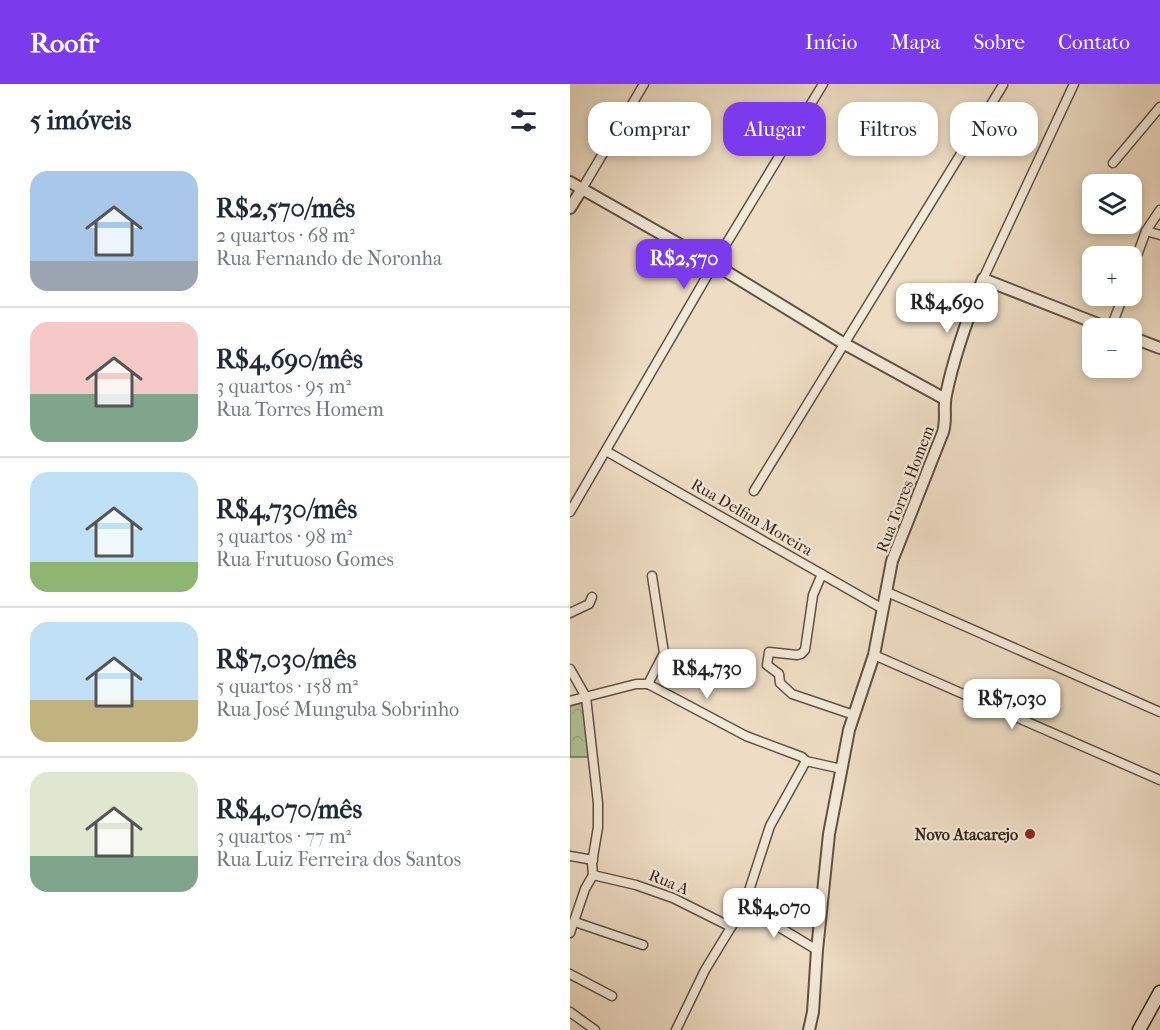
<!DOCTYPE html>
<html lang="pt">
<head>
<meta charset="utf-8">
<style>
	:root { --surface:#fff; --page:#f6f6f7; --text:#1f2937; --muted:#747a83; --line:#e0e1e3; --accent:#7c3aed }
	body { margin:0; font-family:"IM FELL French Canon",serif; background:var(--page); color:var(--text); height:100vh; display:flex; flex-direction:column; font-size:22px; white-space:nowrap }
	* { box-sizing:border-box; margin:0 }
	p { font-size:20px; color:var(--muted) }
	.icon { flex:none; width:33px; height:33px; fill:none; stroke:currentColor; stroke-width:2; stroke-linecap:round; stroke-linejoin:round }
	.map { position:relative; flex:1; overflow:hidden }
	.panel { display:flex; flex-direction:column; background:var(--surface); width:570px }
	.panel>* { flex:none }
	.top-card { position:absolute; left:18px; top:18px; width:482px; height:54px; display:flex; gap:12px }
	.fabs { position:absolute; left:512px; top:90px; display:grid; gap:12px }
	.fabs a { display:grid; place-items:center; width:60px; height:60px; border-radius:12px; background:var(--surface); box-shadow:0 3px 9px #0003; font-size:30px }
	.price { position:absolute; translate:-50% -51px; padding:0 14px; border-radius:12px; background:#fff; color:#222; font-size:20px; line-height:39px; filter:drop-shadow(0 2px 3px #0008) }
	.price::after { content:''; position:absolute; left:50%; top:36px; width:18px; height:14px; margin-left:-9px; background:inherit; clip-path:polygon(0 0,100% 0,50% 100%) }
	.price.current { background:var(--accent); color:#fff }
	ul { padding:0; list-style:none }
	li { display:flex; align-items:center; gap:18px; height:150px; padding:0 30px }
	li+li { border-top:2px solid var(--line) }
	li span { display:grid; place-items:center; flex:none; width:168px; height:120px; border-radius:18px; color:#555 }
	li>.icon { margin-inline-start:auto }
	span .icon { width:72px; height:72px; fill:#fffc; stroke-width:1 }
	li b { font-size:26px }
	h2 { display:flex; justify-content:space-between; align-items:center; height:72px; padding:0 30px; font-size:26px }
	.tag { padding:0 21px; border-radius:18px; background:var(--surface); box-shadow:0 3px 9px #0003; font-size:21px; line-height:54px }
	.tag.current { background:var(--accent); color:#fff }
	header { display:flex; align-items:center; gap:36px; box-sizing:border-box; height:84px; padding:0 30px; background:var(--accent); color:#fff }
	header strong { font-size:28px }
	nav { display:flex; gap:33px; margin-inline-start:auto; font-size:21px }
	main { display:flex; flex:1; min-height:0 }
	.map>svg:first-child { display:block }
	.park { fill:url(#park-crowns); stroke:#727258; stroke-width:1.5 }
	.lines { fill:none; stroke-linecap:round; stroke-linejoin:round }
	.minor-casing { stroke:#615142; stroke-width:11 }
	.tertiary-casing { stroke:#615142; stroke-width:14 }
	.secondary-casing { stroke:#322216; stroke-width:15 }
	.minor { stroke:#f4e9d9; stroke-width:8 }
	.tertiary { stroke:#f4e9d9; stroke-width:10 }
	.secondary { stroke:#f4e9d9; stroke-width:12 }
	.poi-dot { fill:#8f2418; stroke:#f4e9d9; stroke-width:2 }
	.labels { text-anchor:middle; dominant-baseline:central; stroke-width:5; stroke-linejoin:round; paint-order:stroke }
	.street-label { font-size:16px; fill:#322216; stroke:#f4e9d9 }
	.poi-label { font-size:16px; font-weight:bold; fill:#322216; stroke:#f4e9d9; text-anchor:end }
</style>
</head>
<body>
<header>
<strong>Roofr</strong>
<nav><a>Início</a><a>Mapa</a><a>Sobre</a><a>Contato</a></nav>
</header>
<main>
<section class="panel">
<h2>5 imóveis<svg class="icon" aria-label="filters" viewBox="0 0 24 24"><path d="M4 7h16M4 17h16"/><circle cx="9" cy="7" r="2"/><circle cx="15" cy="17" r="2"/></svg></h2>
<ul>
<li><span style="background:linear-gradient(#a9c7e8 75%,#9aa5b1 0)"><svg class="icon" aria-label="home" viewBox="0 0 24 24"><path d="M3 11l9-7 9 7M6 9v11h12V9"/></svg></span><div><b>R$2,570/mês</b><p>2 quartos · 68 m²</p><p>Rua Fernando de Noronha</p></div></li>
<li><span style="background:linear-gradient(#f6c9c9 60%,#7fa58c 0)"><svg class="icon" aria-label="home" viewBox="0 0 24 24"><path d="M3 11l9-7 9 7M6 9v11h12V9"/></svg></span><div><b>R$4,690/mês</b><p>3 quartos · 95 m²</p><p>Rua Torres Homem</p></div></li>
<li><span style="background:linear-gradient(#bfe0f5 75%,#8fb573 0)"><svg class="icon" aria-label="home" viewBox="0 0 24 24"><path d="M3 11l9-7 9 7M6 9v11h12V9"/></svg></span><div><b>R$4,730/mês</b><p>3 quartos · 98 m²</p><p>Rua Frutuoso Gomes</p></div></li>
<li><span style="background:linear-gradient(#bfe0f5 65%,#c2b280 0)"><svg class="icon" aria-label="home" viewBox="0 0 24 24"><path d="M3 11l9-7 9 7M6 9v11h12V9"/></svg></span><div><b>R$7,030/mês</b><p>5 quartos · 158 m²</p><p>Rua José Munguba Sobrinho</p></div></li>
<li><span style="background:linear-gradient(#dfe7d0 70%,#7fa58c 0)"><svg class="icon" aria-label="home" viewBox="0 0 24 24"><path d="M3 11l9-7 9 7M6 9v11h12V9"/></svg></span><div><b>R$4,070/mês</b><p>3 quartos · 77 m²</p><p>Rua Luiz Ferreira dos Santos</p></div></li>
</ul>
</section>
<div class="map">
<svg width="590" height="946" viewBox="0 0 590 946">
	<defs>
		<pattern id="park-crowns" width="20" height="18" patternUnits="userSpaceOnUse" patternTransform="scale(1.5)"><rect width="20" height="18" fill="#b3c299"/><path d="M2 6a3 3 0 1 1 6 0M12 15a3 3 0 1 1 6 0" fill="none" stroke="#9aa683"/></pattern>
	</defs>
	<rect width="100%" height="100%" fill="#eeddc5"/>
	<filter id="stains"><feTurbulence type="fractalNoise" baseFrequency=".00333" numOctaves="4"/><feColorMatrix values="0 0 0 0 .2 0 0 0 0 .09 0 0 0 0 .02 0 0 0 .5 -.17"/></filter>
	<radialGradient id="worn" r=".72"><stop offset=".6" stop-color="#630" stop-opacity="0"/><stop offset="1" stop-color="#630" stop-opacity=".3"/></radialGradient>
	<polygon class="park" points="12,619 21,673 0,673 0,622"/>
	<g class="lines">
		<defs>
			<g id="minor">
				<polyline points="543,79 590,23"/>
				<polyline points="12,105 74,0"/>
				<polyline points="576,147 590,151"/>
				<polyline points="561,188 576,147 590,126"/>
				<polyline points="413,195 504,0"/>
				<polyline points="541,244 553,212"/>
				<polyline points="36,367 313,525"/>
				<polyline points="184,407 433,1"/>
				<polyline points="0,428 144,180 253,0"/>
				<polyline points="252,490 243,511 235,566 231,570 227,571 199,568 197,581 209,590 210,599 222,610 284,631"/>
				<polyline points="317,508 590,628"/>
				<polyline points="0,529 19,520 22,513"/>
				<polyline points="304,571 590,696"/>
				<polyline points="0,585 16,613 28,719 28,743 22,779 23,791 15,805 0,849"/>
				<polyline points="78,600 94,569 82,492"/>
				<polyline points="0,617 66,600 78,600 176,652 232,673 236,677 272,685"/>
				<polyline points="0,772 23,776"/>
				<polyline points="23,791 66,801 103,814 161,843"/>
				<polyline points="174,822 247,866"/>
				<polyline points="5,838 73,861"/>
				<polyline points="0,890 42,912"/>
				<polyline points="0,928 25,946"/>
				<polyline points="106,946 135,886 174,822 200,742 236,677"/>
			</g>
			<g id="tertiary">
				<polyline points="0,98 144,180 273,259 375,315"/>
				<polyline points="0,124 12,105"/>
				<polyline points="561,253 590,264"/>
				<path d="M239 946 243 928 247 866 259 750 279 646 304 571 322 477 373 348C377 336 373 324 376 311 384 271 398 233 413 195L538 244"/>
			</g>
			<polyline id="secondary" points="569,946 590,908"/>
		</defs>
		<use href="#minor" class="minor-casing"/>
		<use href="#tertiary" class="tertiary-casing"/>
		<use href="#secondary" class="secondary-casing"/>
		<use href="#minor" class="minor"/>
		<use href="#tertiary" class="tertiary"/>
		<use href="#secondary" class="secondary"/>
	</g>
	<circle class="poi-dot" cx="460" cy="750" r="6"/>
	<g class="labels">
		<g class="street-label">
			<text transform="translate(335 405) rotate(-69)">Rua Torres Homem</text>
			<text transform="translate(182 433) rotate(30)">Rua Delfim Moreira</text>
			<text transform="translate(99 798) rotate(22)">Rua A</text>
		</g>
		<g class="poi-label">
			<text x="448" y="750">Novo Atacarejo</text>
		</g>
	</g>
	<rect width="100%" height="100%" filter="url(#stains)"/>
	<rect width="100%" height="100%" fill="url(#worn)"/>
</svg>
<div class="fabs">
<a><svg class="icon" aria-label="layers" viewBox="0 0 24 24"><path d="M12 4l9 5-9 5-9-5zM3 14l9 5 9-5"/></svg></a>
<a>+</a>
<a>−</a>
</div>
<b class="price current" style="left:114px;top:206px">R$2,570</b>
<b class="price" style="left:377px;top:250px">R$4,690</b>
<b class="price" style="left:137px;top:616px">R$4,730</b>
<b class="price" style="left:442px;top:646px">R$7,030</b>
<b class="price" style="left:204px;top:855px">R$4,070</b>
<div class="top-card">
<a class="tag">Comprar</a>
<a class="tag current">Alugar</a>
<a class="tag">Filtros</a>
<a class="tag">Novo</a>
</div>
</div>
</main>
</body>
</html>
